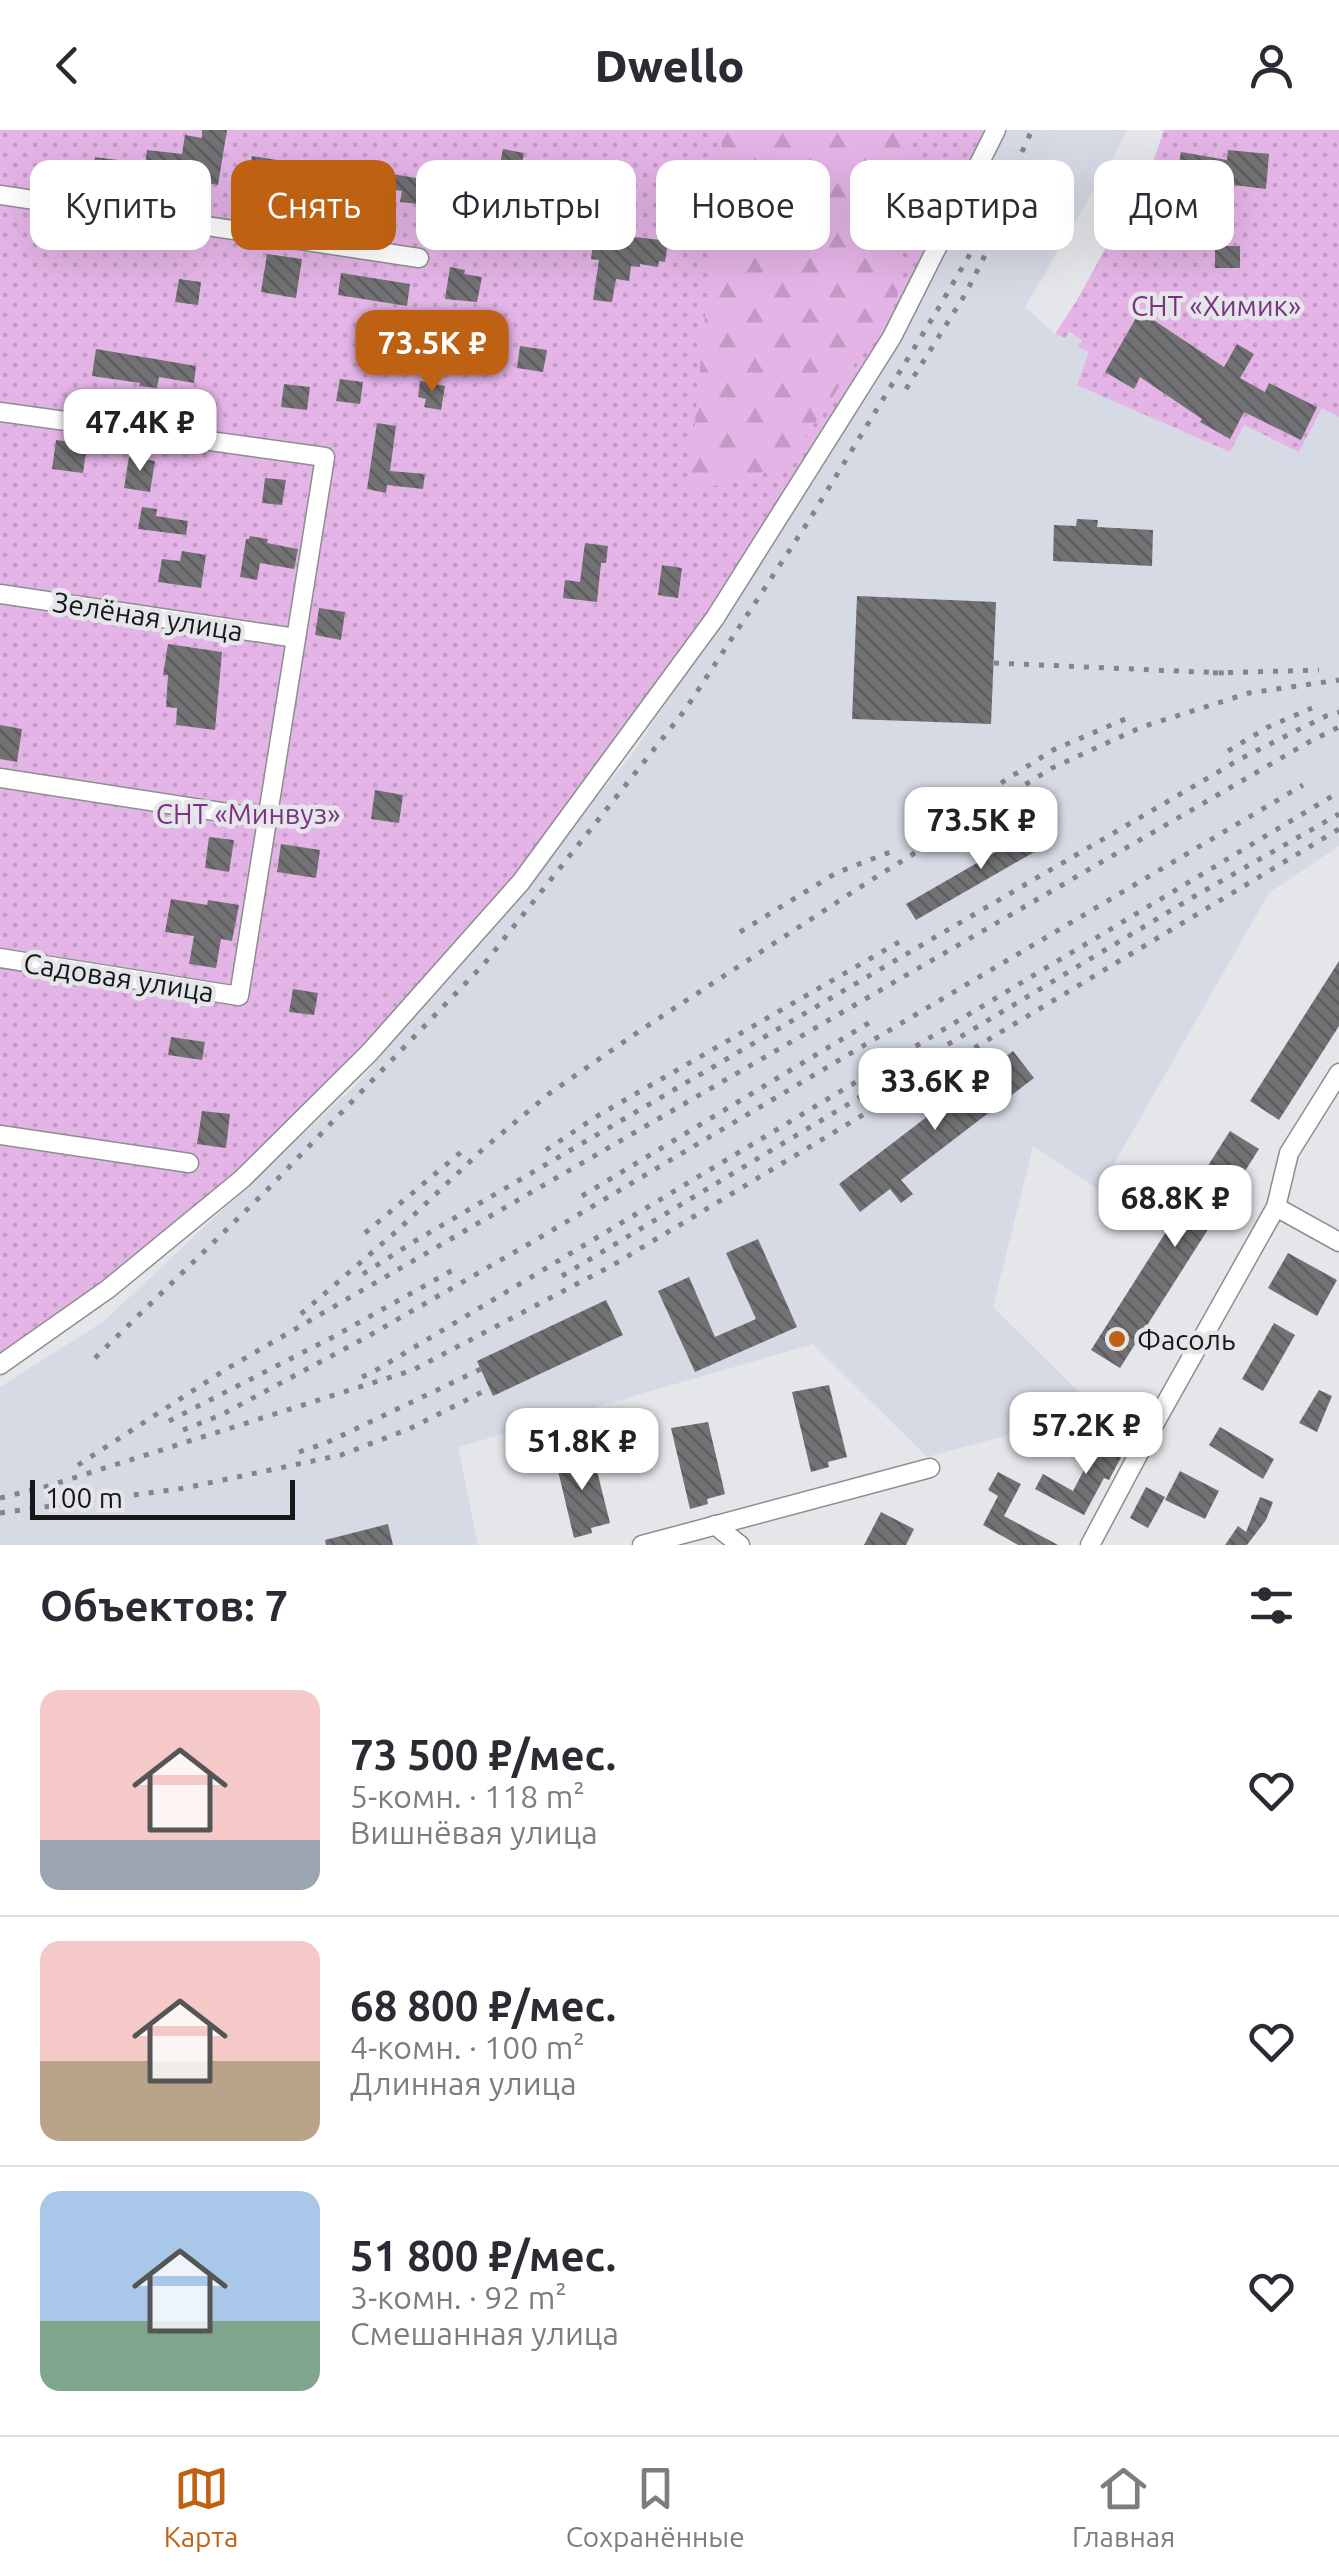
<!DOCTYPE html>
<html lang="ru">
<head>
<meta charset="utf-8">
<style>
	:root { --surface:#fff; --page:#f7f7f7; --text:#2b2b33; --muted:#7c7c81; --line:#e1e1e2; --accent:#be6112 }
	body { margin:0; font-family:Ubuntu,sans-serif; background:var(--page); color:var(--text); height:100vh; display:flex; flex-direction:column; font-size:38px; white-space:nowrap }
	* { box-sizing:border-box; margin:0 }
	p { font-size:32px; color:var(--muted) }
	.icon { flex:none; width:55px; height:55px; fill:none; stroke:currentColor; stroke-width:2; stroke-linecap:round; stroke-linejoin:round }
	.map { position:relative; height:1415px; overflow:hidden }
	.side { display:flex; flex-direction:column; background:var(--surface); flex:1 }
	.side>* { flex:none }
	.banner { position:absolute; left:30px; top:30px; width:1280px; height:90px; display:flex; gap:20px }
	.scale { position:absolute; left:30px; bottom:25px; width:265px; box-sizing:border-box; padding-left:10px; border:5px solid #171718; border-top:0; font-size:28px; line-height:35px; white-space:nowrap; color:#171718; -webkit-text-stroke:8px #e4e6e9; paint-order:stroke }
	.price { position:absolute; translate:-50% -85px; padding:0 22px; border-radius:20px; background:#fff; color:#222; font-size:32px; line-height:65px; filter:drop-shadow(0 2px 5px #0008) }
	.price::after { content:''; position:absolute; left:50%; top:60px; width:30px; height:22px; margin-left:-15px; background:inherit; clip-path:polygon(0 0,100% 0,50% 100%) }
	.price.on { background:var(--accent); color:#fff }
	ul { padding:0; list-style:none }
	li { display:flex; align-items:center; gap:30px; height:250px; padding:0 40px }
	li+li { border-top:2px solid var(--line) }
	li span { display:grid; place-items:center; flex:none; width:280px; height:200px; border-radius:20px; color:#555 }
	li>.icon { margin-inline-start:auto }
	span .icon { width:120px; height:120px; fill:#fffc; stroke-width:1 }
	li b { font-size:42px }
	h2 { display:flex; justify-content:space-between; align-items:center; height:120px; padding:0 40px; font-size:42px }
	.pill { padding:0 35px; border-radius:20px; background:var(--surface); box-shadow:0 10px 40px #0002; font-size:35px; line-height:90px }
	.pill.on { background:var(--accent); color:#fff }
	header { display:flex; justify-content:space-between; align-items:center; height:130px; padding:0 40px; background:var(--surface); font-size:45px; font-weight:800 }
	.tab-bar { display:flex; justify-content:space-around; align-items:center; height:140px; border-top:2px solid var(--line); background:var(--surface); font-size:28px; color:var(--muted) }
	.tab-bar a { display:grid; justify-items:center; gap:5px }
	.tab-bar .on { color:var(--accent) }
	.map>svg:first-child { display:block }
	.built { fill:#d6dae4 }
	.grass { fill:url(#grass-dots) }
	.forest { fill:url(#forest-firs) }
	.building { fill:url(#building-back-hatch) }
	.lines { fill:none; stroke-linecap:round; stroke-linejoin:round }
	.street-casing { stroke:#8c8e90; stroke-width:21 }
	.street { stroke:#fff; stroke-width:18 }
	.rail { stroke:#848587; stroke-width:5; stroke-dasharray:5 10; stroke-linecap:butt }
	.poi-dot { fill:#be6112; stroke:#e4e6e9; stroke-width:4 }
	.labels { text-anchor:middle; dominant-baseline:central; stroke-width:9; stroke-linejoin:round; paint-order:stroke }
	.park-label { font-size:28px; fill:#7c3282; stroke:#e4e6e9 }
	.street-label { font-size:28px; fill:#171718; stroke:#e4e6e9 }
	.poi-label { font-size:28px; fill:#171718; stroke:#e4e6e9; text-anchor:start }
</style>
</head>
<body>
<header><svg class="icon" aria-label="back" viewBox="0 0 24 24"><path d="M15 5l-7 7 7 7"/></svg>Dwello<svg class="icon" aria-label="person" viewBox="0 0 24 24"><circle cx="12" cy="8" r="4"/><path d="M4 21q1-7 8-7t8 7"/></svg></header>
<div class="map">
<svg width="1339" height="1415" viewBox="0 0 1339 1415">
	<defs>
		<pattern id="grass-dots" width="8" height="8" patternUnits="userSpaceOnUse" patternTransform="scale(2.5)"><rect width="8" height="8" fill="#e4b4e6"/><path d="M2 2h.1M6 6h.1" fill="none" stroke="#c39ac5" stroke-width="1.8" stroke-linecap="round"/></pattern>
		<pattern id="forest-firs" width="22" height="20" patternUnits="userSpaceOnUse" patternTransform="scale(2.5)"><rect width="22" height="20" fill="#e4b4e6"/><path d="M5 1l3.5 6h-7zM16 11l3.5 6h-7z" fill="#c39ac5"/></pattern>
		<pattern id="building-back-hatch" width="6" height="6" patternUnits="userSpaceOnUse" patternTransform="scale(2.5)"><rect width="6" height="6" fill="#727174"/><path d="M-1 5l2 2M0 0l6 6M5-1l2 2" fill="none" stroke="#5d5c5e"/></pattern>
	</defs>
	<rect width="100%" height="100%" fill="#e4e6e9"/>
	<polygon class="built" points="1007,0 1127,0 1114,26 1025,177 1055,204 1064,208 1068,202 1082,210 1090,222 1078,255 1229,321 1244,294 1322,277 1339,287 1339,716 1269,763 1099,1060 1033,1016 993,1177 1098,1281 927,1327 813,1214 458,1317 478,1415 0,1415 0,1257 104,1191 360,951 634,622 884,235"/>
	<g class="grass">
		<polygon points="0,0 996,0 892,207 715,488 521,752 242,1049 0,1235"/>
		<polygon points="1164,0 1339,0 1339,287 1322,278 1299,322 1244,295 1230,322 1077,255 1089,222 1078,217 1082,210 1069,202 1065,208 1055,204 1076,172 1153,32"/>
	</g>
	<polygon class="forest" points="723,0 909,0 897,171 786,336 688,363"/>
	<g class="building">
		<polygon points="202,0 227,0 218,55 158,45 157,55 143,53 147,20 182,24 185,5 202,8"/>
		<polygon points="503,19 524,23 519,49 498,44"/>
		<polygon points="1228,20 1269,24 1266,59 1176,48 1181,22 1227,30"/>
		<polygon points="252,26 277,30 274,51 248,47"/>
		<polygon points="95,27 118,30 114,57 90,53"/>
		<polygon points="369,40 422,49 418,74 400,72 402,61 366,55"/>
		<polygon points="327,47 342,49 336,86 342,87 339,101 320,98"/>
		<polygon points="1167,76 1188,88 1176,111 1155,99"/>
		<polygon points="489,81 521,87 517,106 486,100"/>
		<polygon points="596,91 623,94 622,101 627,102 627,106 668,111 665,132 659,131 658,137 640,134 640,137 631,136 629,151 616,149 612,172 593,170 599,130 591,129"/>
		<rect x="1215" y="116" width="25" height="22"/>
		<polygon points="267,124 302,129 296,168 261,162"/>
		<polygon points="450,137 465,140 464,144 482,147 477,172 445,169"/>
		<polygon points="341,143 410,154 407,176 338,165"/>
		<polygon points="179,149 201,152 198,175 175,172"/>
		<polygon points="1140,181 1224,237 1237,214 1254,224 1240,248 1265,262 1269,253 1317,277 1301,310 1244,282 1230,309 1200,292 1202,289 1140,247 1134,259 1105,242"/>
		<polygon points="520,216 547,220 543,242 517,238"/>
		<polygon points="96,219 196,236 194,253 159,247 157,258 139,256 140,253 92,246"/>
		<polygon points="340,249 363,252 360,274 336,271"/>
		<polygon points="420,251 445,256 441,280 424,277 426,269 418,267"/>
		<polygon points="284,254 310,257 307,280 281,277"/>
		<polygon points="377,293 396,296 390,341 425,344 423,359 387,355 386,363 367,359"/>
		<polygon points="56,310 87,314 83,343 52,339"/>
		<polygon points="129,327 155,331 150,362 124,358"/>
		<polygon points="265,348 286,350 282,375 262,373"/>
		<polygon points="142,377 157,379 156,386 188,391 186,405 138,399"/>
		<polygon points="1077,389 1098,390 1097,397 1153,400 1152,436 1053,431 1054,395 1076,396"/>
		<polygon points="250,406 268,409 267,413 298,419 294,439 260,433 257,450 240,447 246,409 249,409"/>
		<polygon points="585,413 608,416 606,433 601,433 597,472 563,468 565,450 580,452"/>
		<polygon points="182,421 206,425 201,458 158,452 162,429 180,431"/>
		<polygon points="662,435 682,438 678,468 658,465"/>
		<polygon points="857,466 996,472 991,594 852,589"/>
		<polygon points="319,478 345,482 341,510 315,505"/>
		<polygon points="168,514 222,522 215,600 176,595 177,578 166,577 168,545 163,545"/>
		<polygon points="0,595 22,599 17,632 0,629"/>
		<polygon points="375,660 403,665 399,693 371,689"/>
		<polygon points="1046,693 1055,710 916,790 906,774"/>
		<polygon points="209,707 234,710 229,742 205,738"/>
		<polygon points="281,714 320,720 316,748 277,742"/>
		<polygon points="171,769 207,775 208,770 239,775 232,811 221,809 216,838 189,834 194,806 165,802"/>
		<polygon points="1339,831 1339,896 1279,990 1250,971"/>
		<polygon points="293,859 318,863 314,885 289,882"/>
		<polygon points="171,907 205,912 202,930 168,925"/>
		<polygon points="1013,921 1034,948 901,1050 913,1064 901,1073 890,1059 860,1082 839,1054"/>
		<polygon points="202,981 230,984 226,1018 197,1014"/>
		<polygon points="1230,1001 1259,1019 1120,1238 1091,1220"/>
		<polygon points="758,1109 797,1197 695,1242 658,1161 689,1147 715,1207 756,1189 726,1123"/>
		<polygon points="1288,1123 1337,1150 1317,1186 1268,1158"/>
		<polygon points="606,1170 623,1205 493,1266 477,1231"/>
		<polygon points="1274,1193 1295,1205 1263,1261 1242,1249"/>
		<polygon points="829,1255 847,1327 828,1332 829,1337 811,1342 792,1262"/>
		<polygon points="1319,1260 1332,1266 1317,1302 1299,1293"/>
		<polygon points="708,1292 725,1364 707,1369 708,1374 690,1379 671,1298"/>
		<polygon points="1220,1297 1274,1329 1263,1349 1209,1315"/>
		<polygon points="1102,1305 1126,1318 1109,1350 1104,1348 1084,1385 1035,1359 1043,1344 1073,1361"/>
		<polygon points="592,1321 610,1393 591,1398 592,1403 574,1408 555,1328"/>
		<polygon points="1180,1341 1219,1361 1205,1389 1165,1370"/>
		<polygon points="998,1342 1021,1354 1004,1386 1058,1415 1018,1415 983,1395 998,1366 988,1360"/>
		<polygon points="1146,1357 1165,1367 1148,1398 1130,1388"/>
		<polygon points="1260,1367 1273,1372 1266,1390 1247,1415 1225,1415 1238,1396 1246,1402"/>
		<polygon points="881,1382 914,1399 906,1415 864,1415"/>
		<polygon points="388,1394 393,1415 326,1415 325,1410"/>
	</g>
	<g class="lines">
		<defs>
			<g id="street">
				<polyline points="0,65 419,128"/>
				<polyline points="0,282 325,327 239,866 0,828"/>
				<polyline points="0,464 296,508"/>
				<polyline points="0,648 267,689"/>
				<polyline points="0,1005 189,1033"/>
				<polyline points="1276,1077 1339,1112"/>
				<polyline points="0,1235 108,1159 242,1049 370,922 521,752 715,488 892,207 996,0"/>
				<polyline points="1135,1280 1157,1289"/>
				<polyline points="715,1395 740,1415"/>
				<polyline points="642,1415 930,1338"/>
				<polyline points="1090,1415 1157,1289 1276,1077 1289,1023 1339,943"/>
			</g>
		</defs>
		<use href="#street" class="street-casing"/>
		<use href="#street" class="street"/>
		<g class="rail">
			<polyline points="906,259 966,163 989,117"/>
			<polyline points="994,533 1224,543"/>
			<polyline points="1213,543 1319,540"/>
			<polyline points="1228,621 1268,597 1312,578"/>
			<polyline points="1001,653 1053,620 1130,587"/>
			<polyline points="740,802 836,743 898,719"/>
			<polyline points="546,1020 599,985 899,812"/>
			<polyline points="582,1066 877,888"/>
			<polyline points="365,1103 461,1022"/>
			<polyline points="363,1144 415,1111 1242,628 1326,586 1339,582"/>
			<polyline points="562,1146 1195,766 1339,684"/>
			<polyline points="301,1184 399,1099 482,1020 550,963 641,900 868,752 1052,638 1142,597 1249,563 1339,550"/>
			<polyline points="95,1228 267,1060 484,834 685,580 808,392 938,179 995,81 1032,0"/>
			<polyline points="362,1247 373,1242 1339,662"/>
			<polyline points="169,1291 333,1207 460,1136"/>
			<polyline points="183,1300 221,1285 365,1208 534,1111 1303,655"/>
			<polyline points="299,1322 326,1313 481,1239"/>
			<polyline points="78,1335 228,1238 1309,612 1339,597"/>
			<polyline points="0,1368 45,1357 413,1240 613,1135 1339,699"/>
			<polyline points="0,1383 185,1358 341,1325 409,1299 490,1258"/>
		</g>
	</g>
	<circle class="poi-dot" cx="1117" cy="1209" r="10"/>
	<g class="labels">
		<g class="park-label">
			<text x="1216" y="175">СНТ «Химик»</text>
			<text x="248" y="683">СНТ «Минвуз»</text>
		</g>
		<g class="street-label">
			<text transform="translate(148 486) rotate(9)">Зелёная улица</text>
			<text transform="translate(119 847) rotate(9)">Садовая улица</text>
		</g>
		<g class="poi-label">
			<text x="1137" y="1209">Фасоль</text>
		</g>
	</g>
</svg>
<div class="scale">100 m</div>
<b class="price on" style="left:432px;top:265px">73.5K ₽</b>
<b class="price" style="left:140px;top:344px">47.4K ₽</b>
<b class="price" style="left:981px;top:742px">73.5K ₽</b>
<b class="price" style="left:935px;top:1003px">33.6K ₽</b>
<b class="price" style="left:1175px;top:1120px">68.8K ₽</b>
<b class="price" style="left:1086px;top:1347px">57.2K ₽</b>
<b class="price" style="left:582px;top:1363px">51.8K ₽</b>
<div class="banner">
<a class="pill">Купить</a>
<a class="pill on">Снять</a>
<a class="pill">Фильтры</a>
<a class="pill">Новое</a>
<a class="pill">Квартира</a>
<a class="pill">Дом</a>
</div>
</div>
<section class="side">
<h2>Объектов: 7<svg class="icon" aria-label="filters" viewBox="0 0 24 24"><path d="M4 7h16M4 17h16"/><circle cx="9" cy="7" r="2"/><circle cx="15" cy="17" r="2"/></svg></h2>
<ul>
<li><span style="background:linear-gradient(#f6c9c9 75%,#9aa5b1 0)"><svg class="icon" aria-label="home" viewBox="0 0 24 24"><path d="M3 11l9-7 9 7M6 9v11h12V9"/></svg></span><div><b>73 500 ₽/мес.</b><p>5-комн. · 118 m²</p><p>Вишнёвая улица</p></div><svg class="icon" aria-label="heart" viewBox="0 0 24 24"><path d="M12 20l-8-8c-3-5 5-10 8-4 3-6 11-1 8 4z"/></svg></li>
<li><span style="background:linear-gradient(#f6c9c9 60%,#b9a48a 0)"><svg class="icon" aria-label="home" viewBox="0 0 24 24"><path d="M3 11l9-7 9 7M6 9v11h12V9"/></svg></span><div><b>68 800 ₽/мес.</b><p>4-комн. · 100 m²</p><p>Длинная улица</p></div><svg class="icon" aria-label="heart" viewBox="0 0 24 24"><path d="M12 20l-8-8c-3-5 5-10 8-4 3-6 11-1 8 4z"/></svg></li>
<li><span style="background:linear-gradient(#a9c7e8 65%,#7fa58c 0)"><svg class="icon" aria-label="home" viewBox="0 0 24 24"><path d="M3 11l9-7 9 7M6 9v11h12V9"/></svg></span><div><b>51 800 ₽/мес.</b><p>3-комн. · 92 m²</p><p>Смешанная улица</p></div><svg class="icon" aria-label="heart" viewBox="0 0 24 24"><path d="M12 20l-8-8c-3-5 5-10 8-4 3-6 11-1 8 4z"/></svg></li>
</ul>
</section>
<nav class="tab-bar">
<a class="on"><svg class="icon" aria-label="map" viewBox="0 0 24 24"><path d="M3 6l6-2 6 2 6-2v14l-6 2-6-2-6 2zM9 4v14M15 6v14"/></svg>Карта</a>
<a><svg class="icon" aria-label="saved" viewBox="0 0 24 24"><path d="M7 4h10v16l-5-4-5 4z"/></svg>Сохранённые</a>
<a><svg class="icon" aria-label="home" viewBox="0 0 24 24"><path d="M3 11l9-7 9 7M6 9v11h12V9"/></svg>Главная</a>
</nav>
</body>
</html>
